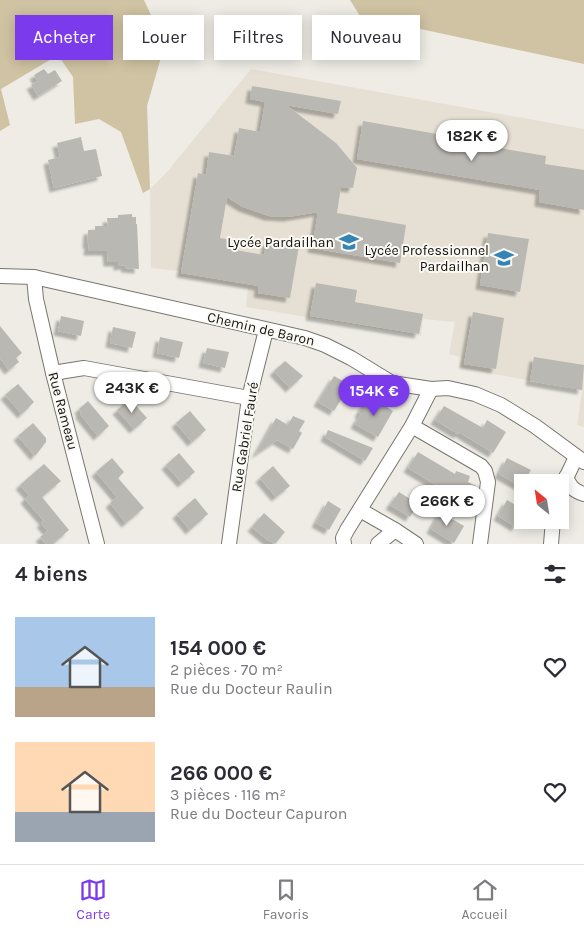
<!DOCTYPE html>
<html lang="fr">
<head>
<meta charset="utf-8">
<style>
	:root { --surface:#fff; --page:#f2f2f3; --text:#2b2b33; --muted:#7c7c81; --line:#e1e1e2; --accent:#7c3aed }
	body { margin:0; font-family:Karla,sans-serif; background:var(--page); color:var(--text); height:100vh; display:flex; flex-direction:column; font-size:19px; white-space:nowrap }
	* { box-sizing:border-box; margin:0 }
	p { font-size:16px; color:var(--muted) }
	.icon { flex:none; width:28px; height:28px; fill:none; stroke:currentColor; stroke-width:2; stroke-linecap:round; stroke-linejoin:round }
	.map { position:relative; height:544px; overflow:hidden }
	.sheet { display:flex; flex-direction:column; background:var(--surface); flex:1 }
	.sheet>* { flex:none }
	.guide { position:absolute; left:15px; top:15px; width:555px; height:45px; display:flex; gap:10px }
	.needle { width:32px; rotate:330deg }
	.buttons { position:absolute; left:514px; top:474px; display:grid; gap:10px }
	.buttons a { display:grid; place-items:center; width:55px; height:55px; border-radius:0px; background:var(--surface); box-shadow:0 2px 12px #0003; font-size:25px }
	.price { position:absolute; translate:-50% -42px; padding:0 11px; border-radius:18px; background:#fff; color:#222; font-size:16px; line-height:32px; filter:drop-shadow(0 1px 2px #0008) }
	.price::after { content:''; position:absolute; left:50%; top:30px; width:15px; height:11px; margin-left:-8px; background:inherit; clip-path:polygon(0 0,100% 0,50% 100%) }
	.price.current { background:var(--accent); color:#fff }
	ul { padding:0; list-style:none }
	li { display:flex; align-items:center; gap:15px; height:125px; padding:0 15px }
	li span { display:grid; place-items:center; flex:none; width:140px; height:100px; border-radius:0px; color:#555 }
	li>.icon { margin-inline-start:auto }
	span .icon { width:60px; height:60px; fill:#fffc; stroke-width:1 }
	li b { font-size:21px }
	h2 { display:flex; justify-content:space-between; align-items:center; height:60px; padding:0 15px; font-size:21px }
	.chip { padding:0 18px; border-radius:0px; background:var(--surface); box-shadow:0 2px 12px #0003; font-size:18px; line-height:45px }
	.chip.current { background:var(--accent); color:#fff }
	.menu { display:flex; justify-content:space-around; align-items:center; height:70px; border-top:1px solid var(--line); background:var(--surface); font-size:14px; color:var(--muted) }
	.menu a { display:grid; justify-items:center; gap:2px }
	.menu .current { color:var(--accent) }
	.map>svg:first-child { display:block }
	.built { fill:#e5e0d3 }
	.green { fill:#d0c3a3 }
	.building { fill:#bab8b2; filter:url(#shadow) }
	.lines { fill:none; stroke-linecap:round; stroke-linejoin:round }
	.minor-casing { stroke:#787670; stroke-width:16 }
	.minor { stroke:#fff; stroke-width:14 }
	.labels { text-anchor:middle; dominant-baseline:central; stroke-width:4; stroke-linejoin:round; paint-order:stroke }
	.poi-label { font-size:14px; fill:#141311; stroke:#fbf9f3; text-anchor:end }
	.street-label { font-size:14px; fill:#141311; stroke:#fbf9f3 }
</style>
</head>
<body>
<div class="map">
<svg width="584" height="544" viewBox="0 0 584 544">
	<defs>
		<filter id="shadow"><feDropShadow dx="-4.5" dy="4.5" stdDeviation="1" flood-color="#0004"/></filter>
	</defs>
	<rect width="100%" height="100%" fill="#eeece5"/>
	<polygon class="built" points="251,69 584,129 584,427 577,425 582,391 459,367 461,357 449,354 455,322 423,319 421,336 246,307 248,288 179,276 179,271 151,268 150,189 167,172"/>
	<g class="green">
		<polygon points="0,0 144,0 162,39 162,54 147,106 150,189 143,193 121,132 99,119 75,124 73,77 58,55 1,89 10,125 0,131"/>
		<polygon points="350,0 584,0 584,64 360,16"/>
	</g>
	<g class="building">
		<polygon points="44,69 48,74 55,70 62,81 38,96 31,85 38,81 34,75"/>
		<polygon points="252,86 341,101 338,114 286,105 336,143 357,168 353,188 341,187 337,213 406,225 400,263 312,248 318,212 288,217 269,216 243,207 227,197 220,238 232,240 230,249 264,255 267,241 299,246 290,298 258,293 259,286 181,273 198,173 206,175 209,152 234,156 239,128 260,132 265,102 250,99"/>
		<polygon points="363,121 494,144 494,147 546,156 545,164 584,170 584,210 539,202 540,190 357,159"/>
		<polygon points="81,137 84,151 96,149 102,176 54,188 48,160 60,157 57,143"/>
		<polygon points="132,214 132,217 136,217 136,224 137,224 139,269 126,268 125,265 118,266 118,262 108,262 107,251 88,251 89,244 87,244 88,230 95,230 95,226 108,226 107,218 118,218 118,215"/>
		<polygon points="488,233 529,239 520,292 480,285"/>
		<polygon points="316,283 357,290 355,302 423,314 419,334 310,316"/>
		<polygon points="473,312 504,318 496,369 464,364"/>
		<polygon points="61,316 84,321 81,336 58,331"/>
		<polygon points="0,326 22,353 16,358 19,362 9,370 0,358"/>
		<polygon points="113,327 136,332 132,348 110,343"/>
		<polygon points="160,337 183,342 179,358 157,353"/>
		<polygon points="207,348 229,352 225,368 203,363"/>
		<polygon points="534,357 584,365 582,390 530,381"/>
		<polygon points="285,361 303,376 290,388 274,371"/>
		<polygon points="334,376 350,385 334,411 318,402"/>
		<polygon points="18,384 34,402 22,414 5,395"/>
		<polygon points="369,396 393,411 378,437 355,424 361,414 359,413"/>
		<polygon points="130,399 147,418 134,429 117,410"/>
		<polygon points="88,401 109,426 98,436 80,414 81,412 79,409"/>
		<polygon points="444,406 483,428 487,420 506,432 493,453 459,432 458,434 435,420"/>
		<polygon points="190,411 206,430 192,442 176,423"/>
		<polygon points="293,416 305,421 299,431 302,433 293,449 277,440 256,454 276,418 288,425"/>
		<polygon points="33,423 46,438 46,442 35,456 18,436"/>
		<polygon points="328,430 373,448 365,461 325,437"/>
		<polygon points="418,452 455,474 456,471 470,476 468,482 476,486 472,498 466,496 465,498 446,491 408,468"/>
		<polygon points="179,453 195,472 182,483 166,465"/>
		<polygon points="112,458 124,472 118,478 144,508 126,523 110,503 117,497 96,472"/>
		<polygon points="507,458 531,470 524,482 522,482 522,487 499,474"/>
		<polygon points="44,464 61,481 42,497 69,530 53,544 46,544 40,537 48,531 41,523 44,521 25,499 29,495 20,485"/>
		<polygon points="273,466 290,486 276,497 260,478"/>
		<polygon points="399,492 418,504 410,517 390,505"/>
		<polygon points="195,498 208,514 190,530 177,514"/>
		<polygon points="507,500 522,509 522,515 516,527 498,516"/>
		<polygon points="328,501 341,509 329,530 316,523"/>
		<polygon points="440,512 464,526 454,543 431,529"/>
		<polygon points="264,513 285,532 275,544 271,541 270,542 252,527"/>
	</g>
	<g class="lines">
		<defs>
			<g id="minor">
				<polyline points="0,276 34,277 305,338 325,345 351,358 392,383 431,389 448,388 475,394 501,405 535,426 584,462"/>
				<polyline points="34,277 36,299 53,373 97,544"/>
				<polyline points="53,373 84,368 249,398"/>
				<polyline points="412,426 481,466 485,471 488,482 480,544"/>
				<path d="M566 477C570 486 573 491 584 494"/>
				<polyline points="560,491 576,457"/>
				<polyline points="360,510 395,530 416,544"/>
				<polyline points="229,544 249,398 266,330"/>
				<polyline points="344,544 343,538 347,530 412,426 431,389"/>
				<polyline points="378,544 395,530"/>
				<polyline points="551,544 553,520"/>
			</g>
		</defs>
		<use href="#minor" class="minor-casing"/>
		<use href="#minor" class="minor"/>
	</g>
	<defs>
		<symbol id="school-bare" viewBox="-9 -9 18 18"><path d="M0-5L7-2L0 1L-7-2ZM-4 1L0 2.5L4 1V4Q0 6-4 4Z" fill="#3484b6" stroke="#fbf9f3" stroke-width="2.5" paint-order="stroke"/></symbol>
	</defs>
	<g fill-rule="evenodd">
		<use href="#school-bare" x="335" y="228" width="28" height="28"/>
		<use href="#school-bare" x="490" y="244" width="28" height="28"/>
	</g>
	<g class="labels">
		<g class="poi-label">
			<text x="334" y="242">Lycée Pardailhan</text>
			<text x="489" y="250">Lycée Professionnel<tspan x="489" dy="16">Pardailhan</tspan></text>
		</g>
		<g class="street-label">
			<text transform="translate(261 329) rotate(13)">Chemin de Baron</text>
			<text transform="translate(63 411) rotate(75)">Rue Rameau</text>
			<text transform="translate(245 437) rotate(-81)">Rue Gabriel Fauré</text>
		</g>
	</g>
</svg>
<div class="buttons">
<a><svg class="needle" viewBox="-14 -14 28 28"><path d="M0-13l5 13h-10z" fill="#e53935"/><path d="M0 13l5-13h-10z" fill="#7c7c81"/></svg></a>
</div>
<b class="price" style="left:472px;top:162px">182K €</b>
<b class="price" style="left:132px;top:414px">243K €</b>
<b class="price current" style="left:374px;top:417px">154K €</b>
<b class="price" style="left:447px;top:527px">266K €</b>
<div class="guide">
<a class="chip current">Acheter</a>
<a class="chip">Louer</a>
<a class="chip">Filtres</a>
<a class="chip">Nouveau</a>
</div>
</div>
<section class="sheet">
<h2>4 biens<svg class="icon" aria-label="filters" viewBox="0 0 24 24"><path d="M4 7h16M4 17h16"/><circle cx="9" cy="7" r="2"/><circle cx="15" cy="17" r="2"/></svg></h2>
<ul>
<li><span style="background:linear-gradient(#a9c7e8 70%,#b9a48a 0)"><svg class="icon" aria-label="home" viewBox="0 0 24 24"><path d="M3 11l9-7 9 7M6 9v11h12V9"/></svg></span><div><b>154 000 €</b><p>2 pièces · 70 m²</p><p>Rue du Docteur Raulin</p></div><svg class="icon" aria-label="heart" viewBox="0 0 24 24"><path d="M12 20l-8-8c-3-5 5-10 8-4 3-6 11-1 8 4z"/></svg></li>
<li><span style="background:linear-gradient(#ffd9b3 70%,#9aa5b1 0)"><svg class="icon" aria-label="home" viewBox="0 0 24 24"><path d="M3 11l9-7 9 7M6 9v11h12V9"/></svg></span><div><b>266 000 €</b><p>3 pièces · 116 m²</p><p>Rue du Docteur Capuron</p></div><svg class="icon" aria-label="heart" viewBox="0 0 24 24"><path d="M12 20l-8-8c-3-5 5-10 8-4 3-6 11-1 8 4z"/></svg></li>
</ul>
</section>
<nav class="menu">
<a class="current"><svg class="icon" aria-label="map" viewBox="0 0 24 24"><path d="M3 6l6-2 6 2 6-2v14l-6 2-6-2-6 2zM9 4v14M15 6v14"/></svg>Carte</a>
<a><svg class="icon" aria-label="saved" viewBox="0 0 24 24"><path d="M7 4h10v16l-5-4-5 4z"/></svg>Favoris</a>
<a><svg class="icon" aria-label="home" viewBox="0 0 24 24"><path d="M3 11l9-7 9 7M6 9v11h12V9"/></svg>Accueil</a>
</nav>
</body>
</html>
